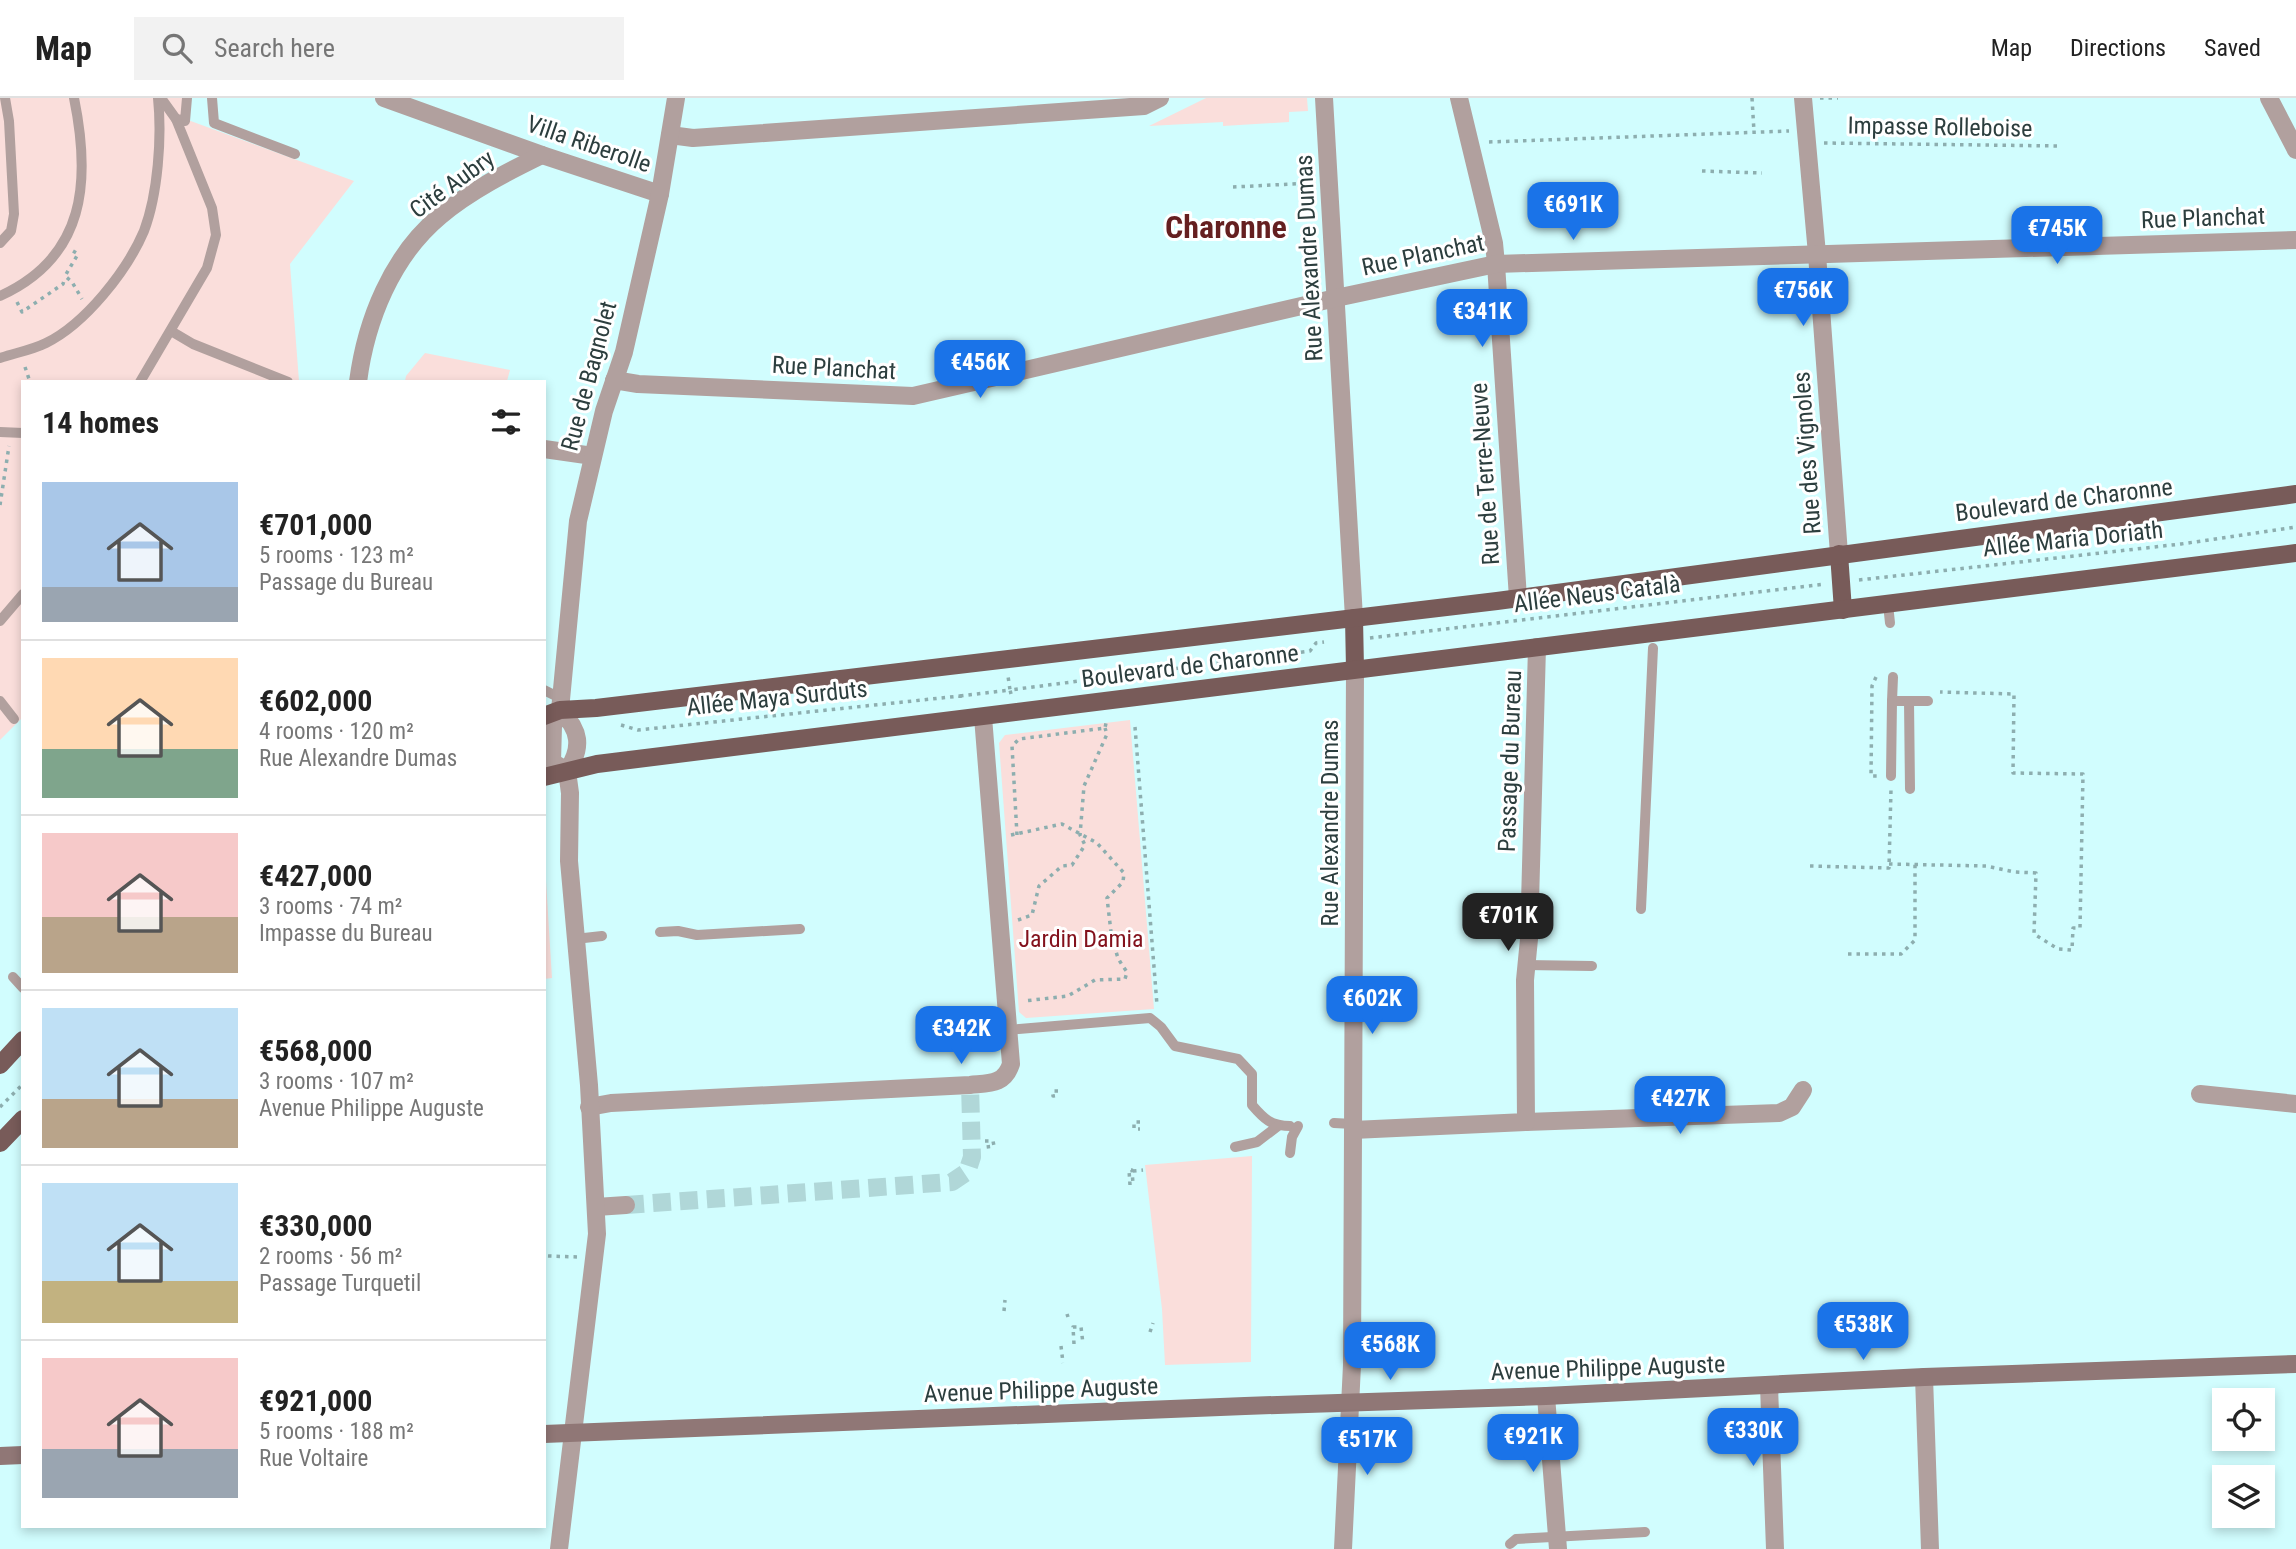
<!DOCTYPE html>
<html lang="en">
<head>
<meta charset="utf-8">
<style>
	:root { --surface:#fff; --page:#f2f2f2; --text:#222; --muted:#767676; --line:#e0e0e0; --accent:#1a73e8 }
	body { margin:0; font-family:"Roboto Condensed",sans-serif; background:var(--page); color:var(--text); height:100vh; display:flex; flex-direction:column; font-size:26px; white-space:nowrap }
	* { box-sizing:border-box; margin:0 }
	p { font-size:23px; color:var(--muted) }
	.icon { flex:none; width:38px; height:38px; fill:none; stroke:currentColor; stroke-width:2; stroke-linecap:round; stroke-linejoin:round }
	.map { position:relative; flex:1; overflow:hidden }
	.side { position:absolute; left:21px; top:282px; width:525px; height:1148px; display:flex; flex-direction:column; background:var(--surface); border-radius:0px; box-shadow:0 4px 10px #0003 }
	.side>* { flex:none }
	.tools { position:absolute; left:2212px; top:1290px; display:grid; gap:14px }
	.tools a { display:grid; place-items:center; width:63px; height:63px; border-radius:0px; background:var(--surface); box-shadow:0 4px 10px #0003; font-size:35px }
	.price { position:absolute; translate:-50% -60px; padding:0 16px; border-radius:14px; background:var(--accent); color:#fff; font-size:23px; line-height:46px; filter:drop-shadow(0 2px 4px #0008) }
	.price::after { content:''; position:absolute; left:50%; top:42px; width:21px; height:16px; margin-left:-10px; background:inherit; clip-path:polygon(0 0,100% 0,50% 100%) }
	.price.selected { background:#222; color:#fff }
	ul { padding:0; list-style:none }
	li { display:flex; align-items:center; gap:21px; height:175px; padding:0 21px }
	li+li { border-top:2px solid var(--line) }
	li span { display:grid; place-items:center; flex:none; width:196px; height:140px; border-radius:0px; color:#555 }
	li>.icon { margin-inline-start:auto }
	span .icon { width:84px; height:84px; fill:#fffc; stroke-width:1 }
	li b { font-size:30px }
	h2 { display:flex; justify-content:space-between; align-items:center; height:84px; padding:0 21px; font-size:30px }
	header { display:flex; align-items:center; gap:42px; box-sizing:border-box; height:98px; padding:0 35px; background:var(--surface); border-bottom:2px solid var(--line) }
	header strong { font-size:33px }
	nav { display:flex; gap:38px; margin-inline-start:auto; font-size:24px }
	.search { width:490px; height:63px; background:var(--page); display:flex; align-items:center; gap:18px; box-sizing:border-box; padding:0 24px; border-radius:0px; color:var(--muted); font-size:26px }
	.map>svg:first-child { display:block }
	.green { fill:#fadedb }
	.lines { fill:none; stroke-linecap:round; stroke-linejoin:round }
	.minor-tunnel { stroke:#b0d7d8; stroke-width:18; stroke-dasharray:18 9; stroke-linecap:butt }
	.path { stroke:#8daeaf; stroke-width:3.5; stroke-dasharray:3.5 5; stroke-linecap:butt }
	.service { stroke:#b1a09e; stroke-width:10 }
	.minor { stroke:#b1a09e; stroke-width:18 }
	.tertiary { stroke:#b1a09e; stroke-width:18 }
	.secondary { stroke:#907776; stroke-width:18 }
	.primary { stroke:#785b59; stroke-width:18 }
	.labels { text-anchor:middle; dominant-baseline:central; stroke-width:6; stroke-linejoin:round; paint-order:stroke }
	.street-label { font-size:24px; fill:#2c3e3e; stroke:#fff }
	.park-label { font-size:24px; fill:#83111c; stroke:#fff }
	.district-label { font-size:32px; font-weight:bold; fill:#651f20; stroke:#fff }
</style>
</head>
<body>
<header>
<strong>Map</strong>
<div class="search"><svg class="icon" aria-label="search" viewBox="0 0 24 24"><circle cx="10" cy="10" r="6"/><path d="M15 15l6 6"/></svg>Search here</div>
<nav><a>Map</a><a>Directions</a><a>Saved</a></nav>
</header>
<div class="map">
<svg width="2296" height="1451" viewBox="0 0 2296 1451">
	<rect width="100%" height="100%" fill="#d1fdfe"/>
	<g class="green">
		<polygon points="0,0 190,0 188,22 354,83 290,166 299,283 23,284 23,619 0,642"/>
		<polygon points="1206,0 1307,0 1308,13 1289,14 1289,24 1223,28 1223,24 1149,28"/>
		<polygon points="425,255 510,272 507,283 405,283 406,278"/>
		<polygon points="1130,622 1154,911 1026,920 1019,914 999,645 1005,637"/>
		<polygon points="544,751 552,880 544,881"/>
		<polygon points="1252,1058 1251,1264 1165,1267 1162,1211 1145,1067"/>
	</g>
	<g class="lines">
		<polyline class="minor-tunnel" points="626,1107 952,1084 967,1074 972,1059 970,987"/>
		<g class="path">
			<polyline points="1752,0 1754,34"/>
			<polyline points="1820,0 1838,0"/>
			<polyline points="1489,44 1789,33"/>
			<polyline points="1824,45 2061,48"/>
			<polyline points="1702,73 1762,75"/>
			<polyline points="1233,89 1312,85"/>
			<polyline points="73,153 78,156 65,178 72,184 82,201"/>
			<polyline points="17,204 22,214 63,186 65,179"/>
			<polyline points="25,269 30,284"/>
			<polyline points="0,407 9,348"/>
			<polyline points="1859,482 2181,446 2296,429"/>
			<polyline points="1370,540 1825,486"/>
			<polyline points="1876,579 1872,588 1871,678 1878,678"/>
			<polyline points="1011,596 1010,592 1310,553 1316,545 1324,544"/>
			<polyline points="960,598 1010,592 1008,578"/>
			<polyline points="621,627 638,632 960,598 960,602"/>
			<polyline points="1135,629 1157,907"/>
			<path d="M1011 737 1062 726 1097 745 1124 775 1123 784 1107 800 1111 834 1117 843C1113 855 1120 864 1127 874L1125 881 1095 882 1068 898 1024 903"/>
			<polyline points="1017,737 1012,648 1019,641 1105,630 1106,625"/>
			<polyline points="1889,766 1986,768 2015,774 2036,775 2034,836 2058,851 2072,852 2073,830 2080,830 2083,676 2013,675 2014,596 1940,594"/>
			<polyline points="1810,768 1889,770 1891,691"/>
			<polyline points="1018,822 1032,817 1039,788 1062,768 1072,767 1085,747 1080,737 1084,688 1107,636 1105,630"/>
			<polyline points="1848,856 1901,856 1915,842 1915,766"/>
			<polyline points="1058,993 1053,993 1053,998 1059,997"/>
			<polyline points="0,1009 23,986"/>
			<polyline points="1140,1024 1134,1024 1134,1031 1140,1031"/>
			<polyline points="985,1043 993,1043 994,1048 986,1049"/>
			<polyline points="1133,1073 1143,1072"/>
			<polyline points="1130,1087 1129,1072 1132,1072 1133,1086"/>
			<polyline points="548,1158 579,1159"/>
			<polyline points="1004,1213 1005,1202"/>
			<polyline points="1067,1216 1068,1219"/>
			<polyline points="1150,1234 1153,1225"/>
			<polyline points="1074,1246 1073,1229 1081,1229 1083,1246"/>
			<polyline points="1061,1248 1063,1265"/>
		</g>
		<g class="service">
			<polyline points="212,0 214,25 295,56"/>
			<polyline points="176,21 185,23 187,0"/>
			<polyline points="0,145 11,133 14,116 9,23 5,0"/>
			<path d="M0 198C86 159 91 83 74 0"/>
			<polyline points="171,233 193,246 288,284"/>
			<path d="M0 260C15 255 32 252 46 245 85 226 127 173 144 133 158 96 162 39 158 0"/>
			<polyline points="140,284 207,170 216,137 212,110 176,21 161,0"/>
			<polyline points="0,334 23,335"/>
			<polyline points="1888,506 1890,525"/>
			<polyline points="0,523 23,496"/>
			<polyline points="1893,579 1892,603 1928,603"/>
			<polyline points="544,592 560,600"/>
			<polyline points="0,603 14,621"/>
			<polyline points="1909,603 1910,691"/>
			<polyline points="1891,678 1892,603"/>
			<polyline points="1641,811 1653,550"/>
			<polyline points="660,834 678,833 697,837 800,831"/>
			<polyline points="575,841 602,838"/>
			<polyline points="1526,867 1592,868"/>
			<polyline points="13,879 23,890"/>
			<path d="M1008 932 1150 920 1161 929 1175 948 1238 961 1252 976V1007C1264 1021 1271 1028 1290 1028"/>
			<polyline points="1334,1025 1353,1026"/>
			<polyline points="1235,1049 1257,1044 1278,1028"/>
			<polyline points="1290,1055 1292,1039 1298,1028"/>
			<polyline points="1510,1446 1516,1441 1645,1434"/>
		</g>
		<g class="minor">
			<polyline points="384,0 542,57 660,96"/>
			<polyline points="1324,0 1354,520"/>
			<polyline points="1459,0 1494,145 1496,166 1518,500"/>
			<polyline points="1803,0 1817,156 1839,456"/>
			<polyline points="2269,0 2296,52"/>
			<polyline points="670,37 693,40 1144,8 1160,0"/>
			<polyline points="614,282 638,286 913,298 1336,200 1496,166 2296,142"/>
			<path d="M358 284C366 222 392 158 440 118 470 93 507 74 542 57"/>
			<polyline points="544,351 593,358"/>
			<path d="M560 612C580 632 583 649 567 673L552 664 553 628 560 612 578 423 604 313 624 254 660 96 676 0"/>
			<polyline points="2200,996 2296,1006"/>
			<path d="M589 1009 611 1005 970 987C989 985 1004 987 1011 966L983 619"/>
			<polyline points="1526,1024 1779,1015 1792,1009 1803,992"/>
			<polyline points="1353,1032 1526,1024 1525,882 1529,841 1537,549"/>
			<polyline points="596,1109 626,1107"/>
			<polyline points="1924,1279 1930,1451"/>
			<polyline points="1769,1288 1775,1451"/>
			<polyline points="1546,1298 1558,1451"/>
			<polyline points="1343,1451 1352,1267 1355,571"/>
		</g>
		<polyline class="tertiary" points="559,1451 597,1136 589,987 569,763 570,695 567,673"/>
		<g class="secondary">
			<polyline points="544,1336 1245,1308 1546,1298 1924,1279 2296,1266"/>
			<polyline points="0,1358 23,1357"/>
		</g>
		<g class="primary">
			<polyline points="1839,456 1843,512"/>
			<polyline points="1354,520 1355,571"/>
			<polyline points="544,618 560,612 596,610 1497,503 2296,396"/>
			<polyline points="544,679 597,666 2296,455"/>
			<polyline points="0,967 23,942"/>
			<polyline points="0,1045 23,1021"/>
		</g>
	</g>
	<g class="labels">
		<g class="street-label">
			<text transform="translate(1940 29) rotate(1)">Impasse Rolleboise</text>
			<text transform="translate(589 46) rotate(19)">Villa Riberolle</text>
			<text transform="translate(452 86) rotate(-36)">Cité Aubry</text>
			<text transform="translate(2203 120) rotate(-2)">Rue Planchat</text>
			<text transform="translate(1423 157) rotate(-12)">Rue Planchat</text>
			<text transform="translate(1309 160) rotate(-93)">Rue Alexandre Dumas</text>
			<text transform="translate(834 270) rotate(3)">Rue Planchat</text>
			<text transform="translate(589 278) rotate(-75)">Rue de Bagnolet</text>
			<text transform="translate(1807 355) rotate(-94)">Rue des Vignoles</text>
			<text transform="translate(1485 376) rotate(-94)">Rue de Terre-Neuve</text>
			<text transform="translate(2064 402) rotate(-7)">Boulevard de Charonne</text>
			<text transform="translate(2073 441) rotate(-6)">Allée Maria Doriath</text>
			<text transform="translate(1597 496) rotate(-7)">Allée Neus Català</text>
			<text transform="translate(1190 568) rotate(-7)">Boulevard de Charonne</text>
			<text transform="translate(777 600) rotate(-6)">Allée Maya Surduts</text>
			<text transform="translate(1510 663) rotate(-88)">Passage du Bureau</text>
			<text transform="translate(1330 725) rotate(-90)">Rue Alexandre Dumas</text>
			<text transform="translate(1608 1270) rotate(-2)">Avenue Philippe Auguste</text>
			<text transform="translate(1041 1292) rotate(-2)">Avenue Philippe Auguste</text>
		</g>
		<g class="park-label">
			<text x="1081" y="841">Jardin Damia</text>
		</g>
		<g class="district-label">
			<text x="1226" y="129">Charonne</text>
		</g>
	</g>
</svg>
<div class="tools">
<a><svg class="icon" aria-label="locate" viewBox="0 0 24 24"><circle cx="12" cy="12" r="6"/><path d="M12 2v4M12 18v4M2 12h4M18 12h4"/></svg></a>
<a><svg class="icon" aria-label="layers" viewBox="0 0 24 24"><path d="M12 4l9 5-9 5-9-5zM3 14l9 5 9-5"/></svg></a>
</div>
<b class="price" style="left:1573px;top:144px">€691K</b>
<b class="price" style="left:2057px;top:168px">€745K</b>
<b class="price" style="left:1803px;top:230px">€756K</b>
<b class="price" style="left:1482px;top:251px">€341K</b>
<b class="price" style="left:980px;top:302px">€456K</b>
<b class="price selected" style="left:1508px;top:855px">€701K</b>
<b class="price" style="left:1372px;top:938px">€602K</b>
<b class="price" style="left:961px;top:968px">€342K</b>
<b class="price" style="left:1680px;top:1038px">€427K</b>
<b class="price" style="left:1863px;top:1264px">€538K</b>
<b class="price" style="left:1390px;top:1284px">€568K</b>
<b class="price" style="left:1753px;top:1370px">€330K</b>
<b class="price" style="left:1533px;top:1376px">€921K</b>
<b class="price" style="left:1367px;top:1379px">€517K</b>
<section class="side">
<h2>14 homes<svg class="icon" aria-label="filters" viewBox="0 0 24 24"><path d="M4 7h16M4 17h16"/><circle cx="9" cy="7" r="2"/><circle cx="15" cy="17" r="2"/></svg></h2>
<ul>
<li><span style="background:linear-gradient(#a9c7e8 75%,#9aa5b1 0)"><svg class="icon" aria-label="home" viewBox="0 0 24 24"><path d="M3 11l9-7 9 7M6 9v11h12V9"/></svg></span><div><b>€701,000</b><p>5 rooms · 123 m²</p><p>Passage du Bureau</p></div></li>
<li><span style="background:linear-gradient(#ffd9b3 65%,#7fa58c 0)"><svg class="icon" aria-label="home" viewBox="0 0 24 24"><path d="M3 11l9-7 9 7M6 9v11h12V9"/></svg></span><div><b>€602,000</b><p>4 rooms · 120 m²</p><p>Rue Alexandre Dumas</p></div></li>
<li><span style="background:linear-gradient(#f6c9c9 60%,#b9a48a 0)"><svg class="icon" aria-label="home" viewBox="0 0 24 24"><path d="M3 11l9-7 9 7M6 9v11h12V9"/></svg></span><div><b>€427,000</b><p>3 rooms · 74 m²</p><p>Impasse du Bureau</p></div></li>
<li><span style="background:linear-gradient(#bfe0f5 65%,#b9a48a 0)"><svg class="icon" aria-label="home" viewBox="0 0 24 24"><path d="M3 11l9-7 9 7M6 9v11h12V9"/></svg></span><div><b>€568,000</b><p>3 rooms · 107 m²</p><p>Avenue Philippe Auguste</p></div></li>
<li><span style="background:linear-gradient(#bfe0f5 70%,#c2b280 0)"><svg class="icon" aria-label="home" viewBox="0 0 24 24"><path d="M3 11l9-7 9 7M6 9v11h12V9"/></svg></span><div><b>€330,000</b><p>2 rooms · 56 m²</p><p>Passage Turquetil</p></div></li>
<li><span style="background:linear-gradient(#f6c9c9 65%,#9aa5b1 0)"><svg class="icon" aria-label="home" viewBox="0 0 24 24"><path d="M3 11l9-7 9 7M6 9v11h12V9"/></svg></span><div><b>€921,000</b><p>5 rooms · 188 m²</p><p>Rue Voltaire</p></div></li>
</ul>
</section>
</div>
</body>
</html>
